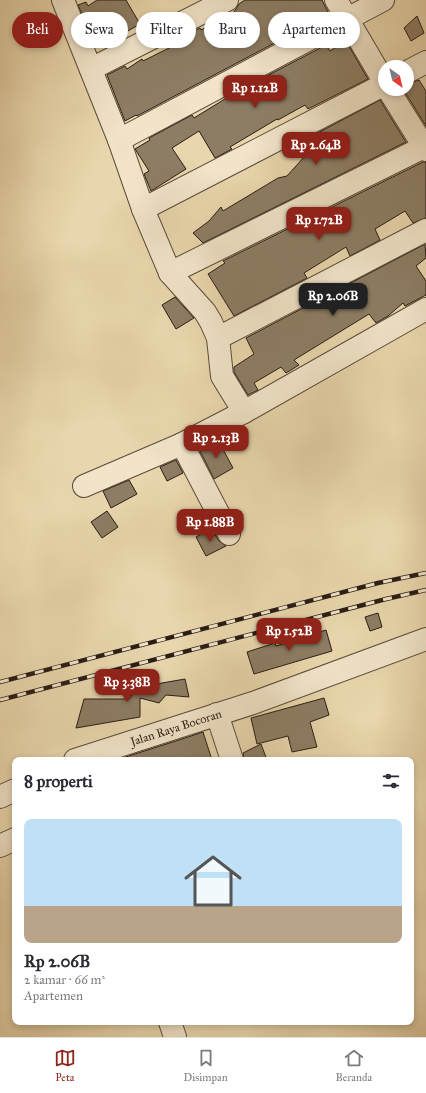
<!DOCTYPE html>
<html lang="id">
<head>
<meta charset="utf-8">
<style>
	:root { --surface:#fff; --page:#f7f7f7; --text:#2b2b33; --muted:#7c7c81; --line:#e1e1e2; --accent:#8f2418 }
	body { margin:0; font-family:"IM FELL Great Primer",serif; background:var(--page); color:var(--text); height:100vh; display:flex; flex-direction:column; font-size:15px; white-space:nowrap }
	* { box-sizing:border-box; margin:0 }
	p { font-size:13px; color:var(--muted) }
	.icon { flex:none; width:22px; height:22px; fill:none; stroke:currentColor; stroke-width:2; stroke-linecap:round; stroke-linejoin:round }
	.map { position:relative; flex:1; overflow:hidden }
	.sheet { position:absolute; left:12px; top:757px; width:402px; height:268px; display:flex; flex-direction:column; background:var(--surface); border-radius:8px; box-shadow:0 2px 6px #0003 }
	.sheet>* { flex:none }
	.guide { position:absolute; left:12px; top:12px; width:402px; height:36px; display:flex; gap:8px }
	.needle { width:26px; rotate:146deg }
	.buttons { position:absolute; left:378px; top:60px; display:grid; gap:8px }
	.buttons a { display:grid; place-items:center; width:36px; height:36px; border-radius:50%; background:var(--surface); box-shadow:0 2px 6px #0003; font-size:20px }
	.price { position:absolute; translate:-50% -34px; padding:0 9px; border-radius:8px; background:var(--accent); color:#fff; font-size:13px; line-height:26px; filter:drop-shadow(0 1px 2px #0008) }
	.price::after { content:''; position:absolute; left:50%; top:24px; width:12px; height:9px; margin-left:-6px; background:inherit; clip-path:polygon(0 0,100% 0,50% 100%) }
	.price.selected { background:#222; color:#fff }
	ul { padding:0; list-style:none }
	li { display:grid; align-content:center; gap:8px; height:212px; padding:0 12px }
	li span { display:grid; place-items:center; height:124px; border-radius:8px; color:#555 }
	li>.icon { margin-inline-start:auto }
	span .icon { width:72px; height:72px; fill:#fffc; stroke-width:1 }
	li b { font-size:17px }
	h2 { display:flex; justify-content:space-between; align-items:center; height:48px; padding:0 12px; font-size:17px }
	.pill { padding:0 14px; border-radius:18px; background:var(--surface); box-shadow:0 2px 6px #0003; font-size:14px; line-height:36px }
	.pill.selected { background:var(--accent); color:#fff }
	.tabs { display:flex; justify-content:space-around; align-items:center; height:56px; border-top:1px solid var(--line); background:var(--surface); font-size:11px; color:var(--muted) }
	.tabs a { display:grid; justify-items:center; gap:2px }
	.tabs .selected { color:var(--accent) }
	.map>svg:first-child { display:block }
	.building { fill:#8d7d64; stroke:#291d15 }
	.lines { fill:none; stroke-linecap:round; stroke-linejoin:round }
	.minor-casing { stroke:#594b3b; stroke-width:24 }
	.minor { stroke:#f1e4c9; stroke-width:22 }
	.rail-casing { stroke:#291d15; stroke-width:4.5 }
	.rail { stroke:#f1e4c9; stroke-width:3; stroke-dasharray:9; stroke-linecap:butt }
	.labels { text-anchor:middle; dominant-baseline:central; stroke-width:3; stroke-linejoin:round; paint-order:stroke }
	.street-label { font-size:12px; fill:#291d15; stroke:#f1e4c9 }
</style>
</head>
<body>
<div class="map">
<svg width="426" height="1037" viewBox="0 0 426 1037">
	<rect width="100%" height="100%" fill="#e9d6ac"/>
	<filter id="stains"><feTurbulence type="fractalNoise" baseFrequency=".005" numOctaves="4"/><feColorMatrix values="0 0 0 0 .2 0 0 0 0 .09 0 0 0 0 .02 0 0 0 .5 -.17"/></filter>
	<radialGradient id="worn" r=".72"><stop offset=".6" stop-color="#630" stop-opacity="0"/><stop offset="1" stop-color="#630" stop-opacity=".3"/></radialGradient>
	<g class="building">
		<polygon points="97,0 126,0 140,24 112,40 104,24 88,28 78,5 86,2 88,6"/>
		<polygon points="245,0 322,0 329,14 137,116 136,115 125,121 107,75 125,66 127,69 142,59 143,61 173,46 198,29 200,28 201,30 234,12 239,4"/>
		<polygon points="417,16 424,33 411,41 404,28"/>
		<polygon points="346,41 368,79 308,109 305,105 278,120 277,119 230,147 232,149 215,158 199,131 172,148 186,169 151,191 144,174 149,171 135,149 150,140 149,138 192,115 194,118 238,91 326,45 330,51"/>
		<polygon points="419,80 426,91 426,126 403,89 407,89 407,84"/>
		<polygon points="380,100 406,142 203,243 193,233 209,221 221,207 223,211 278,178 287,176 305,156 295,145"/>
		<polygon points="423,162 426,162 426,218 413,223 405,211 375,229 380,240 350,256 346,247 304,273 307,278 234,316 208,274 225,263 223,261"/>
		<polygon points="425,244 426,258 416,266 426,281 426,295 405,306 403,303 388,316 376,323 369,314 294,360 299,365 286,373 281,367 254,383 258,390 248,395 234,372 234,367 254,354 246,338"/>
		<polygon points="175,297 194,318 176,329 162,305"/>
		<polygon points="218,440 233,468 214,479 199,449"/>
		<polygon points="176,460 183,473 167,481 160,467"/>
		<polygon points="129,480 137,494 111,508 103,491"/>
		<polygon points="107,511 118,527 102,538 91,522"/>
		<polygon points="212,529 218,540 226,546 206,556 196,537"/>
		<polygon points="378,613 382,627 370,631 365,617"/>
		<polygon points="326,630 332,651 254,674 247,652 275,643 276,646"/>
		<polygon points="185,679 189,697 166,695 159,703 140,698 140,717 76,728 84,699 129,699 132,695 116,691"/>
		<polygon points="324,698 329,715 310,722 317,747 292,752 288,736 257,744 251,718"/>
		<polygon points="203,732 212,760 116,760 179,740"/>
		<polygon points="261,744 267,760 244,760 243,753"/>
	</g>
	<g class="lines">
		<defs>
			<g id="minor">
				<polyline points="63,0 119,140 143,209 170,273 205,312 211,322 218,338 222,376 244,412 426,309"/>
				<polyline points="336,0 385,83"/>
				<polyline points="91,69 227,0"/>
				<polyline points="407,72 426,62"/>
				<polyline points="388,89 426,150"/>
				<polyline points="119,140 383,0"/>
				<polyline points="143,209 385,84"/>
				<polyline points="170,273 426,146"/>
				<polyline points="218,338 426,230"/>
				<polyline points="182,444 229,534"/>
				<polyline points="84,486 182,444 244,412"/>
				<polyline points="217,714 232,760"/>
				<path id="s1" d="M75 760 253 703 426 639"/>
				<polyline points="0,797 15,790"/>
				<polyline points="0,846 15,839"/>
				<polyline points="170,1022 175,1037"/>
			</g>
		</defs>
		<use href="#minor" class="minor-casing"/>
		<use href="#minor" class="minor"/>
		<defs>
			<g id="rail">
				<polyline points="0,682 378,583 426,573"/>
				<polyline points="0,700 386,599 426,590"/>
			</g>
		</defs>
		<use href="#rail" class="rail-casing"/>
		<use href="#rail" class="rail"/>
	</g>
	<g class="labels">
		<g class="street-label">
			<text stroke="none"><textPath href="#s1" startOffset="106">Jalan Raya Bocoran</textPath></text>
		</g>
	</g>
	<rect width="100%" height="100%" filter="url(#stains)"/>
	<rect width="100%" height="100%" fill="url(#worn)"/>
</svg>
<div class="buttons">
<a><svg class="needle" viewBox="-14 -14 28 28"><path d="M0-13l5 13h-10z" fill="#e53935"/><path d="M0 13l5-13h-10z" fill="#7c7c81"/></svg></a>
</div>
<b class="price" style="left:255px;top:109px">Rp 1.12B</b>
<b class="price" style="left:316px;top:166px">Rp 2.64B</b>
<b class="price" style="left:319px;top:241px">Rp 1.72B</b>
<b class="price selected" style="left:333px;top:317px">Rp 2.06B</b>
<b class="price" style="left:216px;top:459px">Rp 2.13B</b>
<b class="price" style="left:210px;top:543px">Rp 1.88B</b>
<b class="price" style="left:289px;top:652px">Rp 1.52B</b>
<b class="price" style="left:127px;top:703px">Rp 3.38B</b>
<div class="guide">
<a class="pill selected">Beli</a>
<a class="pill">Sewa</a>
<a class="pill">Filter</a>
<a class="pill">Baru</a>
<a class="pill">Apartemen</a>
</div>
<section class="sheet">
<h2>8 properti<svg class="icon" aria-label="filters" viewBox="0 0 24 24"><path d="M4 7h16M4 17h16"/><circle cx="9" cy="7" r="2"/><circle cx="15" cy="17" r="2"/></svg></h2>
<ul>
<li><span style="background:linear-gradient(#bfe0f5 70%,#b9a48a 0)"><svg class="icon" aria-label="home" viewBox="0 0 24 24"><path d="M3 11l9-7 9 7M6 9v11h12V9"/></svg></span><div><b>Rp 2.06B</b><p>2 kamar · 66 m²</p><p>Apartemen</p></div></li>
</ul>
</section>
</div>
<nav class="tabs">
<a class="selected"><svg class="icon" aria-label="map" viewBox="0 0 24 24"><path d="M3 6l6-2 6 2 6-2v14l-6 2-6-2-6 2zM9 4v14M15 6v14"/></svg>Peta</a>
<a><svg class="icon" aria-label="saved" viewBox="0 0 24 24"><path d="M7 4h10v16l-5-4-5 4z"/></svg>Disimpan</a>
<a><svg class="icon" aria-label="home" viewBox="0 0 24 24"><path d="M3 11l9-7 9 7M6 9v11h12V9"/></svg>Beranda</a>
</nav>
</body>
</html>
